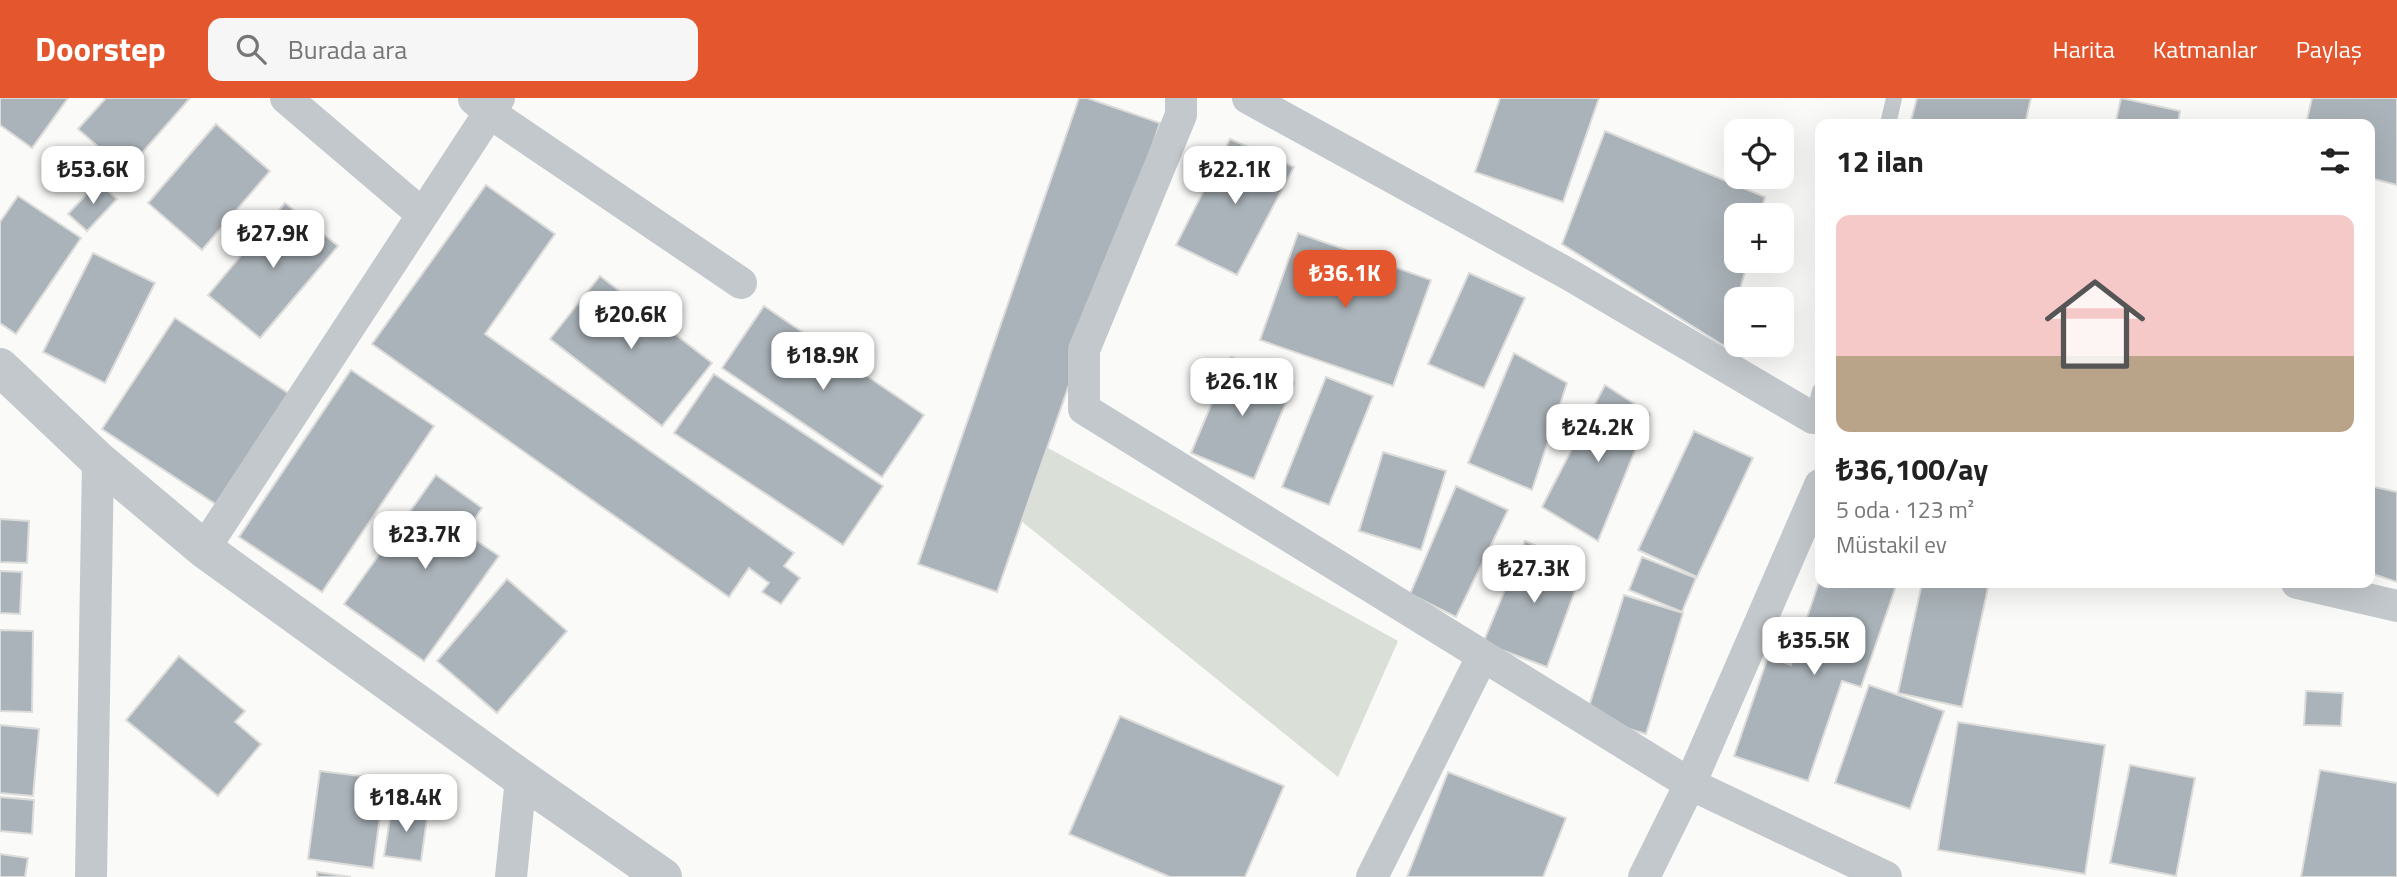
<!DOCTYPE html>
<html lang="tr">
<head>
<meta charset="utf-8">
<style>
	:root { --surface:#fff; --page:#f6f6f6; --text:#222; --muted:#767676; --accent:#e4572e }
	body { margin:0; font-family:"Titillium Web",sans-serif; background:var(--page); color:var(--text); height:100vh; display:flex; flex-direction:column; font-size:26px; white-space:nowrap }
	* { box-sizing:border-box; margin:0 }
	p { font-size:23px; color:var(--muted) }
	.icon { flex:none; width:38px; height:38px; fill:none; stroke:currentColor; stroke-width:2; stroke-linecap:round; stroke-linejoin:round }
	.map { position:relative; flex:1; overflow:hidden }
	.side { position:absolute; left:1815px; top:21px; width:560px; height:469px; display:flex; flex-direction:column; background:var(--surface); border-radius:14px; box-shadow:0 7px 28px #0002 }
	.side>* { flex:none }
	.tools { position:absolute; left:1724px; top:21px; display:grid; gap:14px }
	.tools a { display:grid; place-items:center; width:70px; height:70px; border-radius:14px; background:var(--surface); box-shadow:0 7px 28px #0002; font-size:35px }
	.price { position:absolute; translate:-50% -60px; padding:0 16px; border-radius:14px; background:#fff; color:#222; font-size:23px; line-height:46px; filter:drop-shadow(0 2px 4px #0008) }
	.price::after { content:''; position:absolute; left:50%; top:42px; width:21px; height:16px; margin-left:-10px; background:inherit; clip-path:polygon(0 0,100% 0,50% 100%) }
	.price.on { background:var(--accent); color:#fff }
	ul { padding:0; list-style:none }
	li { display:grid; align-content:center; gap:14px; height:371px; padding:0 21px }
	li span { display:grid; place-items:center; height:217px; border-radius:14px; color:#555 }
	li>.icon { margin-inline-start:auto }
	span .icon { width:126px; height:126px; fill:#fffc; stroke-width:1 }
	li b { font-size:30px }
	h2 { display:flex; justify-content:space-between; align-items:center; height:84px; padding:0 21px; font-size:30px }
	header { display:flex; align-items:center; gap:42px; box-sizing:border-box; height:98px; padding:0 35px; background:var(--accent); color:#fff }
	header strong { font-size:33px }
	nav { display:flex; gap:38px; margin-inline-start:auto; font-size:24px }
	.search { width:490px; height:63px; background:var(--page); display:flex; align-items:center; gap:18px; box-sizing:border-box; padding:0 24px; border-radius:14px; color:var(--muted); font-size:26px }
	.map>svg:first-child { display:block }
	.green { fill:#dadfd7 }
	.building { fill:#aab3b9; stroke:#dcdcda; stroke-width:2 }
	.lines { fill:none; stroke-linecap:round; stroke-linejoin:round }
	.service { stroke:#c3c8cc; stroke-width:16 }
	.minor { stroke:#c3c8cc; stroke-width:32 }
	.tertiary { stroke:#c3c8cc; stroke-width:38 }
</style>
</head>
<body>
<header>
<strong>Doorstep</strong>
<div class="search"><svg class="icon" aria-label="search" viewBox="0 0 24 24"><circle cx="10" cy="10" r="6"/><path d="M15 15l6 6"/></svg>Burada ara</div>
<nav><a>Harita</a><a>Katmanlar</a><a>Paylaş</a></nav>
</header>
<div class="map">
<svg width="2397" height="779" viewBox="0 0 2397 779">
	<rect width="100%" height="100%" fill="#fafaf8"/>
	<polygon class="green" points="1030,340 1398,543 1338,679 1010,414"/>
	<g class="building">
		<polygon points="0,0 68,0 32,50 0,27"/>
		<polygon points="106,0 190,0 126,73 78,31"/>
		<polygon points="1079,0 1087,0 1160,25 997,494 918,466"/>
		<polygon points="1500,0 1599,0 1563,104 1475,74"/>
		<polygon points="1917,0 2031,0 2025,26 1910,26"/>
		<polygon points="2121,0 2180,13 2178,26 2130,26 2116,23"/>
		<polygon points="2312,0 2397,0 2397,87 2370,80 2370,26 2306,26"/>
		<polygon points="216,26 270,73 202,152 148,105"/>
		<polygon points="1605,33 1765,99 1760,117 1736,117 1736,163 1748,163 1724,248 1562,146"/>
		<polygon points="1230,41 1294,69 1237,177 1176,147"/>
		<polygon points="98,84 117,101 87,133 68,116"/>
		<polygon points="486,87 555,136 485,236 794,455 784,468 800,480 781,506 762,494 769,485 749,470 729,499 372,246"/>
		<polygon points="18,98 81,140 16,236 0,225 0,124"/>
		<polygon points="285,105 338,148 260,240 208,197"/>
		<polygon points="1298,135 1431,182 1393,288 1260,242"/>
		<polygon points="93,155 155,185 105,285 43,254"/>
		<polygon points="1469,175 1525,200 1484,290 1428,266"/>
		<polygon points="600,178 712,265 662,328 550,241"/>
		<polygon points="764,208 924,317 882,379 722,270"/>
		<polygon points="175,220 294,299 220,409 102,331"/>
		<polygon points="1514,255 1567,285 1532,392 1468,365"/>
		<polygon points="1231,259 1294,285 1254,381 1191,355"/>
		<polygon points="351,272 434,328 322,494 239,439"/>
		<polygon points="714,276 883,388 843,447 674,335"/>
		<polygon points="1326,279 1373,298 1329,407 1282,389"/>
		<polygon points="1605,287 1650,316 1598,443 1542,409"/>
		<polygon points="1694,333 1753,360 1697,479 1638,452"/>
		<polygon points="1383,354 1446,373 1421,452 1359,433"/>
		<polygon points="436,377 482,410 465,435 499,458 424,563 344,506"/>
		<polygon points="1456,388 1508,412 1456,519 1410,496"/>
		<polygon points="2370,388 2397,394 2397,484 2370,475"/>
		<polygon points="0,421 29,423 27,465 0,464"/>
		<polygon points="1525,443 1584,468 1547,569 1483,545"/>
		<polygon points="1642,459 1696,480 1682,514 1629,492"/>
		<polygon points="0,473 22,474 20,516 0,515"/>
		<polygon points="507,481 567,533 497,615 437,563"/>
		<polygon points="1820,481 1820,485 1897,485 1861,589 1842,583 1808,683 1734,658 1768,559 1791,567"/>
		<polygon points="1922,485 1989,485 1962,609 1898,595"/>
		<polygon points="1624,497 1683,515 1646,636 1586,618"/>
		<polygon points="0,532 33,533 32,614 0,613"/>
		<polygon points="179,558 245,613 235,624 261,646 218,698 126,622"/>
		<polygon points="1869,587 1944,613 1910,711 1835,685"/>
		<polygon points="2306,593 2343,595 2341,628 2304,627"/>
		<polygon points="1120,618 1284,688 1245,779 1170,779 1069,736"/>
		<polygon points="1958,624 2105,647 2085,776 1938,752"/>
		<polygon points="0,627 39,631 33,698 0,695"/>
		<polygon points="2130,667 2195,680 2176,778 2110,765"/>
		<polygon points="2320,672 2397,685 2397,779 2301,779"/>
		<polygon points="320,673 385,681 373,770 308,761"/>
		<polygon points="1448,674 1566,720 1543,779 1407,779"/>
		<polygon points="0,699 34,702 32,736 0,733"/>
		<polygon points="392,708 428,713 421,763 384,758"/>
		<polygon points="0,756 28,760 25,779 0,779"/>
		<polygon points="317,774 351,779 317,779"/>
	</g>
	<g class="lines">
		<g class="service">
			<polyline points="1888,26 1894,0"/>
			<polyline points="1813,320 1820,293"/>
		</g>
		<g class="minor">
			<polyline points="286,0 422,116"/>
			<polyline points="1181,0 1181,17 1084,252 1084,311 1690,686 1886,779"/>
			<polyline points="1248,0 1570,177 1813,320 1820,320"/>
			<polyline points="474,1 490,15 741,185"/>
			<polyline points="204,451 499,0"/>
			<polyline points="2297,485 2397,508"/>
			<polyline points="91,779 98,362"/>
			<polyline points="511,779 521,680"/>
			<polyline points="1372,779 1482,559"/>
			<polyline points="1644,779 1690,686 1820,387"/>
		</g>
		<polyline class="tertiary" points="0,269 98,362 204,451 521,680 663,779"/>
	</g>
</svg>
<div class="tools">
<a><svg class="icon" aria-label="locate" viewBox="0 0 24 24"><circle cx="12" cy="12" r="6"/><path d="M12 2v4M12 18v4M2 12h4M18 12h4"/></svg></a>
<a>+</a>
<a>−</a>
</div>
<b class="price" style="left:93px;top:108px">₺53.6K</b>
<b class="price" style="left:1235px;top:108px">₺22.1K</b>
<b class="price" style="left:273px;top:172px">₺27.9K</b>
<b class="price on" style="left:1345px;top:212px">₺36.1K</b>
<b class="price" style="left:631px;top:253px">₺20.6K</b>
<b class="price" style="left:823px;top:294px">₺18.9K</b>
<b class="price" style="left:1242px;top:320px">₺26.1K</b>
<b class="price" style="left:1598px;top:366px">₺24.2K</b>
<b class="price" style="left:425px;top:473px">₺23.7K</b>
<b class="price" style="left:1534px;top:507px">₺27.3K</b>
<b class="price" style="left:1814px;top:579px">₺35.5K</b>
<b class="price" style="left:406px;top:736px">₺18.4K</b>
<section class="side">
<h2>12 ilan<svg class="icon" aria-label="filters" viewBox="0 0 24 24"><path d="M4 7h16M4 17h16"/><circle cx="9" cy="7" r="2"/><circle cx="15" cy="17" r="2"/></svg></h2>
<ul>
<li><span style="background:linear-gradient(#f6c9c9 65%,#b9a48a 0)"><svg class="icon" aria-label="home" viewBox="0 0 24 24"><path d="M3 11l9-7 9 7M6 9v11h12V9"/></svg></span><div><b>₺36,100/ay</b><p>5 oda · 123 m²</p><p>Müstakil ev</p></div></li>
</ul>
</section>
</div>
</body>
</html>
